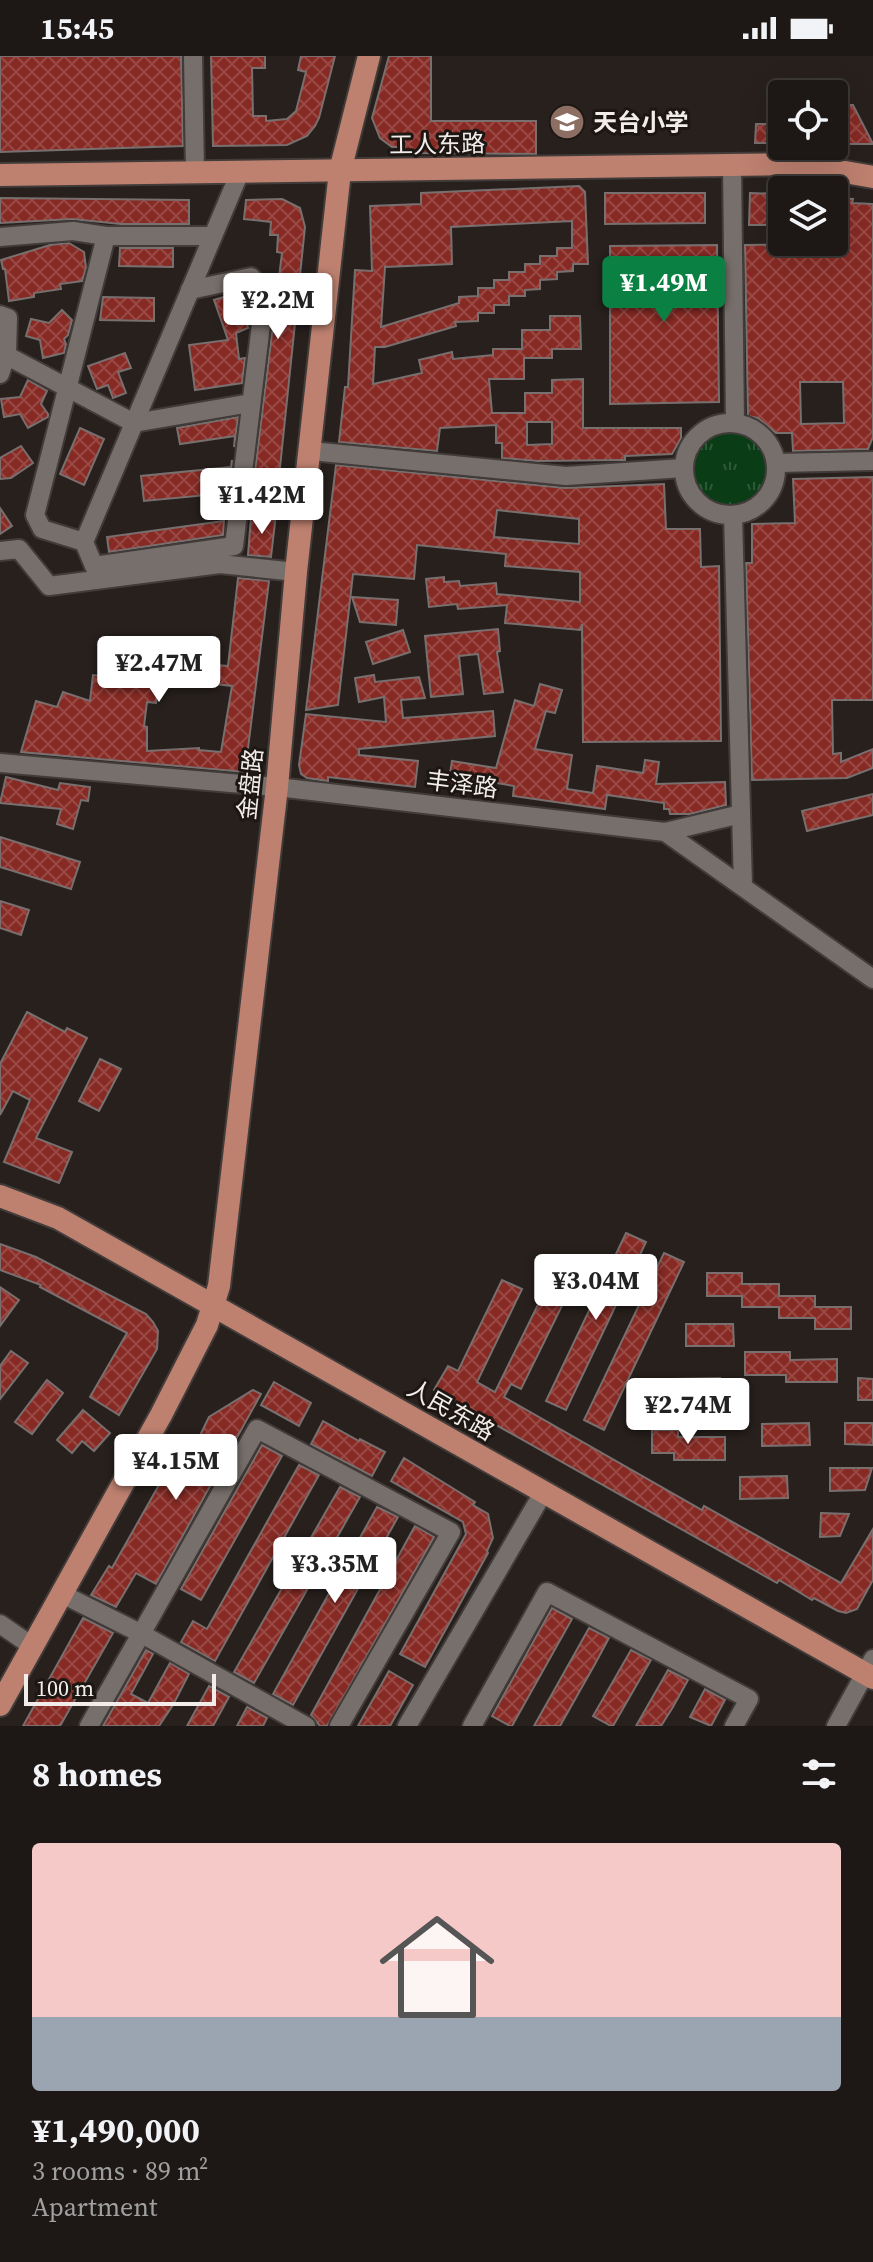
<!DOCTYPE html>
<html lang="en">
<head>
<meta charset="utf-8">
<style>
	:root { --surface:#1d1816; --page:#2a2523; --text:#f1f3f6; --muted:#a0a0a1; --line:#3b3735; --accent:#0b8043 }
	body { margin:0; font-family:"Source Serif 4","Noto Sans SC",serif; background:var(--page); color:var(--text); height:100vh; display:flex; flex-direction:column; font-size:30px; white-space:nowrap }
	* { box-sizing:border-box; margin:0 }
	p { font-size:26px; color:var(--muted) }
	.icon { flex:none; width:44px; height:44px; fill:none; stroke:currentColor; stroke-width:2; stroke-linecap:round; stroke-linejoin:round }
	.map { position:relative; height:1670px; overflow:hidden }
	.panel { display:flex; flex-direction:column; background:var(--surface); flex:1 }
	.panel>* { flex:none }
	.controls { position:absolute; left:768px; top:24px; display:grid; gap:16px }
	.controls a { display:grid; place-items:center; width:80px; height:80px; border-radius:8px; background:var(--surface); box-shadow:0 8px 32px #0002,0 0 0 2px var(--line); font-size:40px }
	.scale { position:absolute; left:24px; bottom:20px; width:192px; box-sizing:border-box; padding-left:8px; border:4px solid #f2edeb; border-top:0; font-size:22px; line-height:28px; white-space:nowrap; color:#f2edeb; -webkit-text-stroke:6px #1d1713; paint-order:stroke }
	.price { position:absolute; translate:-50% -68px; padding:0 18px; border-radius:8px; background:#fff; color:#222; font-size:26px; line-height:52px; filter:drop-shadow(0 2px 4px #0008) }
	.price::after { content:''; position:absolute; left:50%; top:48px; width:24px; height:18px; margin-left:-12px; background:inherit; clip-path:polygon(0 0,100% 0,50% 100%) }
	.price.current { background:var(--accent); color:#fff }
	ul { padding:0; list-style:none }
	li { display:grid; align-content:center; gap:16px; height:424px; padding:0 32px }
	li span { display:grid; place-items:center; height:248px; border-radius:8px; color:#555 }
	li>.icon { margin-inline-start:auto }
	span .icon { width:144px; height:144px; fill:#fffc; stroke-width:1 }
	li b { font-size:34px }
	h2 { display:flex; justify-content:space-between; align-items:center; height:96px; padding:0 32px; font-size:34px }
	.status { display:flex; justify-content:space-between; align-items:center; height:56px; padding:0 40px; background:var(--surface); direction:ltr }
	.status svg { height:22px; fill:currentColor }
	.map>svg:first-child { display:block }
	.grass { fill:url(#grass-tufts) }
	.building { fill:url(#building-cross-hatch); stroke:#786f6e; stroke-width:2; fill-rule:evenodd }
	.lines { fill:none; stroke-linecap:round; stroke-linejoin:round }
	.minor-casing { stroke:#413b39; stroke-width:22 }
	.major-casing { stroke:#413b39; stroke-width:26 }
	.minor { stroke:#776f6b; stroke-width:18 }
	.major { stroke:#be8170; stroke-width:22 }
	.labels { text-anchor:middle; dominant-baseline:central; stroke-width:6; stroke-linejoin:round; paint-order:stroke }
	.poi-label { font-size:24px; font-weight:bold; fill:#f2edeb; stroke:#1d1713; text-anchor:start }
	.street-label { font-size:24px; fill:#f2edeb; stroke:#1d1713 }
</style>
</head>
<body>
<div class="status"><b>15:45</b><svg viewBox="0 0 49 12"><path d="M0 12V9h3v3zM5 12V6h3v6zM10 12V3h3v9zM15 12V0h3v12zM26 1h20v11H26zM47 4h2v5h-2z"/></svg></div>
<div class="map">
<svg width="873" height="1670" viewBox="0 0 873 1670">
	<defs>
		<pattern id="grass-tufts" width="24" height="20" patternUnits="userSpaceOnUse" patternTransform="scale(2)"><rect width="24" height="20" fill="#0a3d16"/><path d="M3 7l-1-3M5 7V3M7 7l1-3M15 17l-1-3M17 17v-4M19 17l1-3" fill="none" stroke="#2e5938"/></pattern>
		<pattern id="building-cross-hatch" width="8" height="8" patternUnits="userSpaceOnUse" patternTransform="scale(2)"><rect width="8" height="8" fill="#872a24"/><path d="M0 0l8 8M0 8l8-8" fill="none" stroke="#984944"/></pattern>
	</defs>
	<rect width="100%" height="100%" fill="#27201d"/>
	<circle class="grass" cx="730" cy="413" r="46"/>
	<g class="building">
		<polygon points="0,0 181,0 183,90 0,96"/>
		<polygon points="211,0 265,0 265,12 252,12 253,60 266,60 266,65 287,63 296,55 306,16 298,14 301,0 335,0 319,62 315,70 307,80 287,89 213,90"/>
		<polygon points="389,0 431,0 431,65 536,65 536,98 403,97 403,91 392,91 380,82 372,62"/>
		<polygon points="842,49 853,49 873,88 834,88 834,69 842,69"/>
		<polygon points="756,68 782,68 782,87 755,87"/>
		<path d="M579 130 585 136 588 208H573V215L557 216V223L540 224V233L525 234V240H509V249H494V257H478V265L455 266 456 270 385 291H375L373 328 422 317 419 304 452 296 453 303 493 299V293H522V274H550V260H580L581 293H552V302H524V323H489L492 357H525V337H552V324L583 323V372H681V382L672 398 625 400V404H619L538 405 502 402V387H496V369L440 372 437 395 339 386 345 331H348L355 214 372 215 370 150 421 148V137ZM572 165V192H557V200H540V208H525V216H509V224H494V232H478V240L459 241V247L381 271 385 211 452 208 451 171ZM527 366H552V388L527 389Z"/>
		<polygon points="605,137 705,137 705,167 605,168"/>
		<polygon points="750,137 782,138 782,169 749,169"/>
		<polygon points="0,142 189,144 189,168 121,168 72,163 0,167"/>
		<path d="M834 142 853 143 852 147 873 148V381L868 393 793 395 792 377H776L758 362 748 360 745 189 835 188ZM800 326H843L844 367 801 368Z"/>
		<polygon points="282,143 300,152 305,171 276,450 251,447 282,197 277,196 278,179 270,179 271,166 244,163 246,144"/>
		<polygon points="69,187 84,196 86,212 82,225 60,228 61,233 34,237 34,241 9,245 5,213 3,213 1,204 50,189"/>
		<polygon points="717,189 719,346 610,348 610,190"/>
		<polygon points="120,192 173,192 173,211 119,210"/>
		<polygon points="247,234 252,240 252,248 243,251 248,272 236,277 239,303 245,302 242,327 195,334 189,289 228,284 214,244"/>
		<polygon points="103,241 154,242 154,265 100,264"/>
		<polygon points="62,254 72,264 68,279 64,283 66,288 64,297 43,302 40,284 26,280 31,263 49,267"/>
		<polygon points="125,297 131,312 118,316 126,337 113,342 108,329 97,333 88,310"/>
		<polygon points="28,324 47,335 41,348 48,358 48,361 28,372 20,358 4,361 1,343 20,341"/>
		<polygon points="238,361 234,391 235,380 180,388 177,372"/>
		<polygon points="80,372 104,383 84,429 60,418"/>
		<polygon points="21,390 33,407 11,422 0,423 0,402"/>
		<polygon points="232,404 228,444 228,437 144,445 141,420 231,411"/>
		<path d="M336 409 565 432 664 428 666 473H700L701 511 719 510 721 685 583 686 582 568 580 574 505 567 507 549 458 553 457 548 429 551 426 523 444 521V526L459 525 460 530 496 527 497 538 580 546V516L505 510 506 498 417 489 414 523 353 518 338 649 306 654ZM497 454 579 463V488L494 481Z"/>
		<polygon points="873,421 873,644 832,644 833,698 841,697 841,706 873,693 873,712 847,722 752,724 746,507 752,507 752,468 795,467 793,423"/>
		<polygon points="0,452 12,470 0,478"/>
		<polygon points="276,458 271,501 248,499 251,461"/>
		<polygon points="224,465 223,479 109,496 107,481"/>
		<polygon points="238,522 269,525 245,716 21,696 36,645 57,651 63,636 90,645 93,619 158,627 156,647 147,646 144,670 147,671 147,695 199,692 199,694 221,696 232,630 160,622 162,604 228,610"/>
		<polygon points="352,541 398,544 396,569 360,566"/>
		<polygon points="498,573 500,595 497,596 503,636 484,638 478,598 459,600 463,638 431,641 425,580"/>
		<polygon points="403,574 410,596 373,608 366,586"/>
		<polygon points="374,619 375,626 419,621 425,642 401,644 403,662 493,655 495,680 359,693 359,699 418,705 415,731 328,721 328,725 307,722 301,718 299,709 306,658 386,666 384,641 359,646 355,622"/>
		<polygon points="540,628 562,634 555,657 546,655 535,693 572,699 567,733 593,737 597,710 643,717 645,704 659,706 656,728 725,726 726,749 690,758 670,758 669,753 664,753 664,747 607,739 605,753 513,740 514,730 491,726 490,736 448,730 452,705 496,712 515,644 534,650"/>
		<polygon points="6,721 58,734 60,727 90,731 88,745 81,744 73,773 57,768 61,753 0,747"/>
		<polygon points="873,738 873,759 807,775 802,755"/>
		<polygon points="0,781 80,806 71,833 0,811"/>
		<polygon points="0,845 29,854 21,879 0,872"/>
		<polygon points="27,956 65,976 67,972 87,982 36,1082 72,1096 59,1127 4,1106 30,1044 13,1035 0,1059 0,1008"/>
		<polygon points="100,1003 121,1013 99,1055 79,1045"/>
		<polygon points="626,1177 646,1186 566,1354 546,1345"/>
		<polygon points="0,1188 36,1201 146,1258 153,1266 158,1275 157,1293 119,1359 90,1341 127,1277 40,1231 41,1229 0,1214"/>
		<polygon points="664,1197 684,1206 604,1374 584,1364"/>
		<polygon points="562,1200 582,1209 521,1333 511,1328 504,1341 702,1454 704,1450 841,1527 873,1473 873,1524 857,1553 846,1557 838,1555 814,1542 812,1544 779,1524 777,1527 434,1334 448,1310 458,1315 502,1224 522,1233 477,1326 495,1336"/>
		<polygon points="707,1217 742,1217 742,1228 779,1228 779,1240 815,1240 815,1251 851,1251 851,1273 815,1273 815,1262 779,1262 779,1251 742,1251 742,1240 707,1240"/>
		<polygon points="0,1231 19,1244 0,1270"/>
		<polygon points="686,1268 733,1268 734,1290 686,1290"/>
		<polygon points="11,1295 28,1307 0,1343 0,1310"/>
		<polygon points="745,1296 790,1296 790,1304 837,1303 837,1326 786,1326 786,1319 745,1319"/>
		<polygon points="720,1322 720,1344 673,1345 672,1323"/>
		<polygon points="858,1322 873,1323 873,1344 858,1344"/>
		<polygon points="47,1324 63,1337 32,1378 15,1366"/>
		<polygon points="274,1326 311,1347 299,1370 261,1349"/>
		<polygon points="253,1334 261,1338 156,1528 136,1517 116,1551 91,1539 109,1510 112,1512 181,1390 192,1396 209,1361"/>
		<polygon points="83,1354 110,1377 94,1395 82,1385 72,1397 57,1384"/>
		<polygon points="323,1365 359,1385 360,1383 385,1396 372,1420 311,1388"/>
		<polygon points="809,1367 810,1389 762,1390 762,1368"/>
		<polygon points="845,1367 873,1367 873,1389 845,1388"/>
		<polygon points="652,1374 678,1374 678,1381 725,1381 725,1404 674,1404 674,1397 652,1397"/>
		<polygon points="262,1389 282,1400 201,1544 181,1533"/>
		<polygon points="404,1402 475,1446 473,1449 488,1458 493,1482 487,1495 488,1497 425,1611 400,1598 466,1478 463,1466 391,1425"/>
		<polygon points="299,1409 319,1419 215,1605 181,1586 193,1565 207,1573"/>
		<polygon points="830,1412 872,1412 865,1434 830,1435"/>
		<polygon points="787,1420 788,1442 740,1443 740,1421"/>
		<polygon points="340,1431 360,1441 254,1627 234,1616"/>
		<polygon points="377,1451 398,1461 293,1649 273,1638"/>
		<polygon points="821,1457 849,1458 840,1480 820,1481"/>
		<polygon points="415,1470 434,1481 327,1670 320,1670 311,1659"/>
		<polygon points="552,1552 572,1563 512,1670 510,1670 492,1660"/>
		<polygon points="83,1562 113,1577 60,1670 23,1670"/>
		<polygon points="589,1572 609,1582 595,1608 560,1670 534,1670"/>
		<polygon points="146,1594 153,1598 131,1638 148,1647 170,1607 189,1618 173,1649 159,1670 103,1670"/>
		<polygon points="631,1594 651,1604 613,1670 611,1670 593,1660"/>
		<polygon points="668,1614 688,1624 673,1651 661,1670 636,1670"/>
		<polygon points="389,1615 413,1629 390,1670 358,1670"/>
		<polygon points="209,1630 229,1641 213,1670 187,1670"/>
		<polygon points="705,1633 725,1644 711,1670 690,1661"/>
		<polygon points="247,1651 267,1662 263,1670 237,1670"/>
	</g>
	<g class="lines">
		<defs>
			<g id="minor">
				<polyline points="193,0 195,117"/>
				<polyline points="732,109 735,367"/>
				<polyline points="106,180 35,459 42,473 84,486 240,116"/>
				<polyline points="0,181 73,175 106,180 213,180"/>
				<polyline points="0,259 8,262 7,297 0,318"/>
				<polyline points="0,296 134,367 251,347"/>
				<circle cx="730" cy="413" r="46"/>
				<polyline points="311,395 566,420 683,412"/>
				<polyline points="777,407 873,405"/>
				<polyline points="733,459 743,830"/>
				<polyline points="84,486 94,510 234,490 265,236 251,221 190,234"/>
				<polyline points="0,495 19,493 49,530 220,508 296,516"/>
				<polyline points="0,707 277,731 665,776 873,923"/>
				<polyline points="665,776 741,758"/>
				<polyline points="60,1537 140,1577 306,1670"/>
				<polyline points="0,1568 32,1590"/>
				<polyline points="89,1670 257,1373 451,1476 339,1670"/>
				<polyline points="407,1670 543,1437"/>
				<polyline points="472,1670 547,1536 749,1643 734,1670"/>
				<polyline points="836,1670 873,1603"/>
			</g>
			<g id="major">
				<polyline points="0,119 799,108 873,121"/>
				<polyline points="0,1140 58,1162 873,1622"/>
				<polyline points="0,1649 161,1359 207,1269 219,1230 277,731 296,516 340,115 369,0"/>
			</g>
		</defs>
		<use href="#minor" class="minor-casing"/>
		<use href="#major" class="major-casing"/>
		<use href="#minor" class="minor"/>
		<use href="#major" class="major"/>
	</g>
	<defs>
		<symbol id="school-disc" viewBox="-11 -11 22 22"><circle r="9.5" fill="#8d6e63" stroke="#1d1713"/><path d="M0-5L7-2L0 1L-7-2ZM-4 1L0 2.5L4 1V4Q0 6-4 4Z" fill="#fff"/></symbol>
	</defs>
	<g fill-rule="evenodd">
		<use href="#school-disc" x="547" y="46" width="40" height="40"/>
	</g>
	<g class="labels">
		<g class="poi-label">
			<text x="593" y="66">天台小学</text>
		</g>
		<g class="street-label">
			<text transform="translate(437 88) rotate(-1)">工人东路</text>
			<text transform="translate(250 728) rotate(-84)">金盘路</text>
			<text transform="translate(462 728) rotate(7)">丰泽路</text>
			<text transform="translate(451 1354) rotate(30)">人民东路</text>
		</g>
	</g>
</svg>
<div class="controls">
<a><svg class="icon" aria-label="locate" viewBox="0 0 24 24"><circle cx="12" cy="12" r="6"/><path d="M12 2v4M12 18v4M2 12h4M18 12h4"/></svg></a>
<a><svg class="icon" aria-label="layers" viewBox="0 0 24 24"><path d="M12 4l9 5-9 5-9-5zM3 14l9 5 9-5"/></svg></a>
</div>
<div class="scale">100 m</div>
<b class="price current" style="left:664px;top:268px">¥1.49M</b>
<b class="price" style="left:278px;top:285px">¥2.2M</b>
<b class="price" style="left:262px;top:480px">¥1.42M</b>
<b class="price" style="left:159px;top:648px">¥2.47M</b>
<b class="price" style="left:596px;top:1266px">¥3.04M</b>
<b class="price" style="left:688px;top:1390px">¥2.74M</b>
<b class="price" style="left:176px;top:1446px">¥4.15M</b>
<b class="price" style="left:335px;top:1549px">¥3.35M</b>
</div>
<section class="panel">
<h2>8 homes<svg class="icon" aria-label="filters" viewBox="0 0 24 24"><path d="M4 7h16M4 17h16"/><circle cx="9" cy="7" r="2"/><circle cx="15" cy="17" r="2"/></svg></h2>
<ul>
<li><span style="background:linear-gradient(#f6c9c9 70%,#9aa5b1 0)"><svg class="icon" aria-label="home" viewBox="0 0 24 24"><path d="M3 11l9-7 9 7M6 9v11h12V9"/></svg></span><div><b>¥1,490,000</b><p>3 rooms · 89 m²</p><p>Apartment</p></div></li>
</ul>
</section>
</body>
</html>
